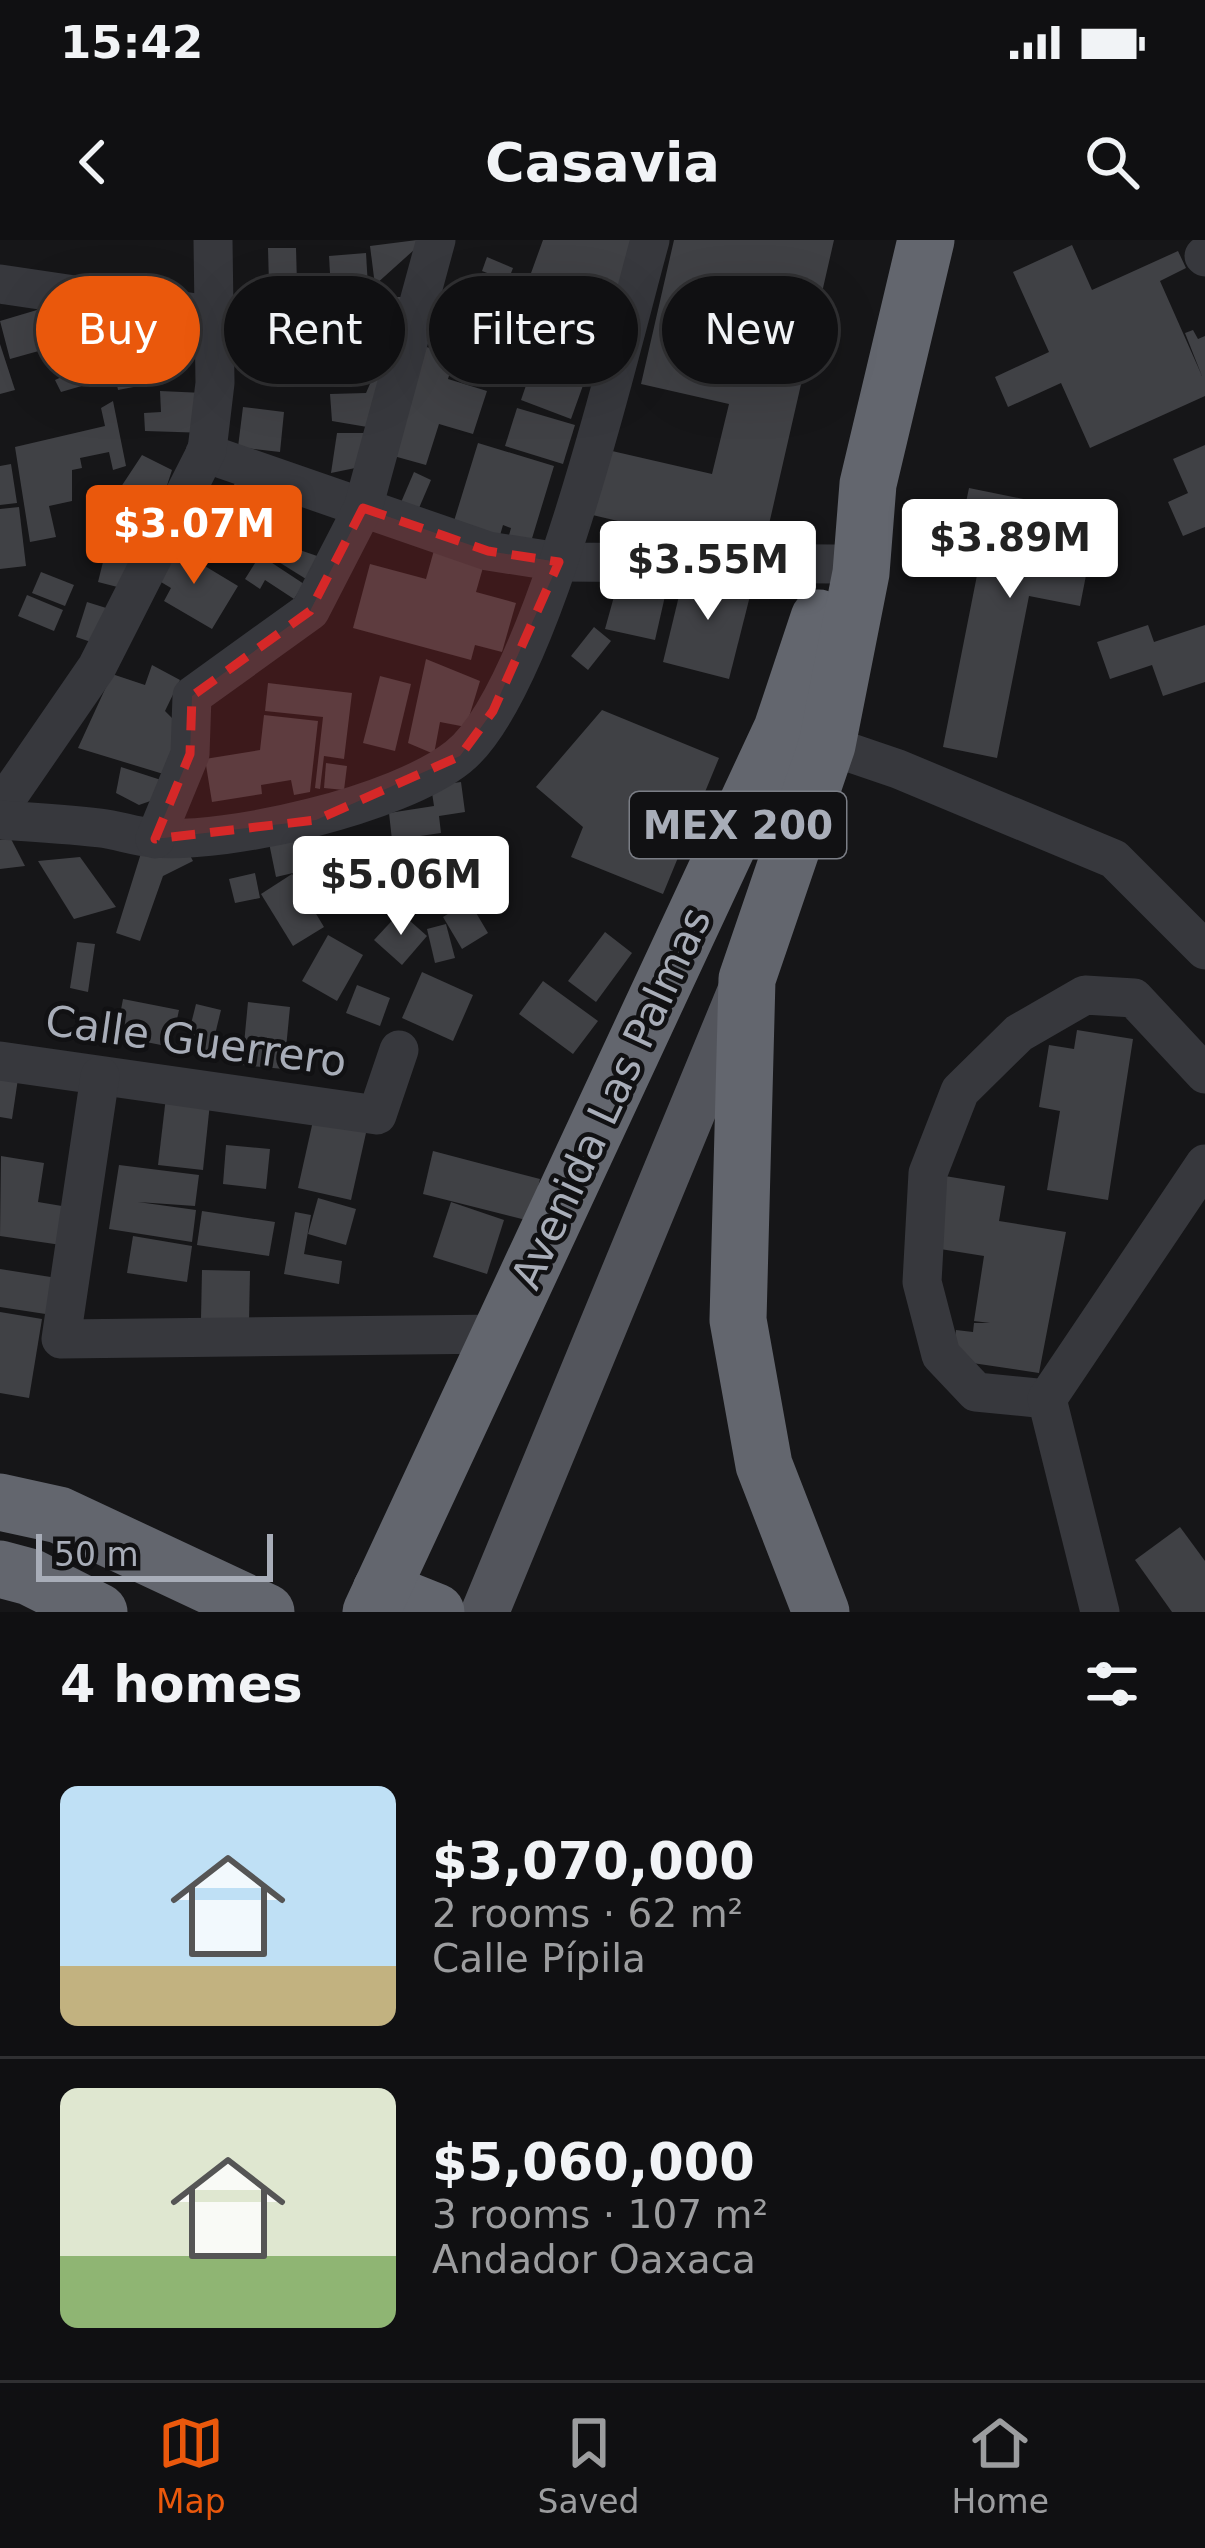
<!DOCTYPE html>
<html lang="en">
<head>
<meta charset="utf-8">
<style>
	:root { --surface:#101012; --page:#19191b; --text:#f1f3f6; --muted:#9c9d9f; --line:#303032; --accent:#ea580c }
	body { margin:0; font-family:"DejaVu Sans",sans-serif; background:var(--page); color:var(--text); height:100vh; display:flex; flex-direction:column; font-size:45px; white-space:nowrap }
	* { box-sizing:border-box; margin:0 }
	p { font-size:39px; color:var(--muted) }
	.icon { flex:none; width:66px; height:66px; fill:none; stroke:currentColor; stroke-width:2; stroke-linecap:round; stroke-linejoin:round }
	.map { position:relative; height:1372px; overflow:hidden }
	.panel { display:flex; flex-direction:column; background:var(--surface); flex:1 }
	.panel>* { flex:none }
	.guide { position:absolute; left:36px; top:36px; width:1134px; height:108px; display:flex; gap:24px }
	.scale { position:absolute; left:36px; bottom:30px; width:237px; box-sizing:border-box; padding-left:12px; border:6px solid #a8adb8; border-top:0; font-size:33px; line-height:42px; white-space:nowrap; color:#a8adb8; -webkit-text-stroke:9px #111113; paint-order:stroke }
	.price { position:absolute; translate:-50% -102px; padding:0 27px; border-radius:12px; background:#fff; color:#222; font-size:39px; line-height:78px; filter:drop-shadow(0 3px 6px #0008) }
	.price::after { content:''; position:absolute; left:50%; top:72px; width:36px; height:27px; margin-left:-18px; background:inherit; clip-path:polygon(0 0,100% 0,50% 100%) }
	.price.current { background:var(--accent); color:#fff }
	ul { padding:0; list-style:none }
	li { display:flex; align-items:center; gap:36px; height:300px; padding:0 60px }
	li+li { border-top:3px solid var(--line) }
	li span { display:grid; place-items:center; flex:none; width:336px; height:240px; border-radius:18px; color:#555 }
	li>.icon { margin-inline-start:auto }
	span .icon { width:144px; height:144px; fill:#fffc; stroke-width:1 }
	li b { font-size:51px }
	h2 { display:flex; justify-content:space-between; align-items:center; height:144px; padding:0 60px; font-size:51px }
	.chip { padding:0 42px; border-radius:54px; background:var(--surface); box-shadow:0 12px 48px #0002,0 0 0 3px var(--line); font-size:42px; line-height:108px }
	.chip.current { background:var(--accent); color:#fff }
	.status { display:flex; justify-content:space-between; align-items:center; height:84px; padding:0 60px; background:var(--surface); direction:ltr }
	.status svg { height:33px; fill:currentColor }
	header { display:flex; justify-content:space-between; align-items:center; height:156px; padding:0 60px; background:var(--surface); font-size:54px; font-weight:700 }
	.dock { display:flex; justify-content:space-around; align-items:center; height:168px; border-top:3px solid var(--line); background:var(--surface); font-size:33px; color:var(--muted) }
	.dock a { display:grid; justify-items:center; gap:6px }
	.dock .current { color:var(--accent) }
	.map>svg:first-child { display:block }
	.building { fill:#404145 }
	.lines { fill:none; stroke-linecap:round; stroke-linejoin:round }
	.minor { stroke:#37383d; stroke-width:39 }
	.major { stroke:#53555c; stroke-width:48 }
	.highway { stroke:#63666e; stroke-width:57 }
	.marked { fill:#d62828; fill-opacity:0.2; stroke:#d62828; stroke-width:9; stroke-dasharray:24 15; stroke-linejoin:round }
	.labels { text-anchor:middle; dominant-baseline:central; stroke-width:9; stroke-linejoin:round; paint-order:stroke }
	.shield { fill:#111113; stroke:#7b7e86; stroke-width:3 }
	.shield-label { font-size:39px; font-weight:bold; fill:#a8adb8 }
	.street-label { font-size:42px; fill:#a8adb8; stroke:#111113 }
</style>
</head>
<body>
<div class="status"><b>15:42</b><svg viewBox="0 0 49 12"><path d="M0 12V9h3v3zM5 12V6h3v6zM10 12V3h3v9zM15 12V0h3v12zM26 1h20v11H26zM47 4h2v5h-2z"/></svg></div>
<header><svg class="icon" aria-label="back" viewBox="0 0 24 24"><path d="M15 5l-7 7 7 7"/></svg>Casavia<svg class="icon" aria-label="search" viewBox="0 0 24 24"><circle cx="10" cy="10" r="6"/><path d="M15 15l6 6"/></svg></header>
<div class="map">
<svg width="1205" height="1372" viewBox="0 0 1205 1372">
	<rect width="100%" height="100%" fill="#161618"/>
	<g class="building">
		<polygon points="417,0 425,0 375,45 370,6"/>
		<polygon points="543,0 635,0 571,179 521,160 536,116 525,112 541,66 522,58"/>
		<polygon points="674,0 834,0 762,315 584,273 599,208 712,234 729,164 641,144"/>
		<polygon points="1072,5 1092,50 1178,11 1186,28 1160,41 1202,136 1185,93 1193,90 1198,99 1205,96 1205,156 1090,208 1061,143 1008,167 995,137 1049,112 1013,32"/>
		<polygon points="268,8 296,8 297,44 269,44"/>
		<polygon points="366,13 368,47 331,50 329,16"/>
		<polygon points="487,17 513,28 508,41 482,31"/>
		<polygon points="308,51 309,77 271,78 270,52"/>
		<polygon points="335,57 409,57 398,89 380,89 380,62 335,62"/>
		<polygon points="331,66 356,67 354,110 324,109 323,120 287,119 288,86 331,87"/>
		<polygon points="47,67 50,79 59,76 67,104 78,100 83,115 58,123 53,107 10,119 0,81"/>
		<polygon points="262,87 286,87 285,129 247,128 248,111 262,111"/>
		<polygon points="0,104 15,150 0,154"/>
		<polygon points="423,106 455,115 448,139 487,151 473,194 439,184 426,225 390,215"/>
		<polygon points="138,110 144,145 118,150 111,115"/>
		<polygon points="93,115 99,129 88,135 92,143 61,152 55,140 66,135 64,130"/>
		<polygon points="376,130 388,132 379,189 332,181 330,154 366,153"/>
		<polygon points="160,151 204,153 208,193 145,191 144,173 161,172"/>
		<polygon points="113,161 126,226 113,230 109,212 80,218 82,228 72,230 72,261 49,266 56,297 30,302 15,207 105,186 101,168"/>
		<polygon points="243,167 284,172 280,212 238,207"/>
		<polygon points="517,168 575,185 563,224 505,206"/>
		<polygon points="337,193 373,193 365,226 331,233"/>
		<polygon points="478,203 554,226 530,305 508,299 511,288 503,285 496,309 450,294"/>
		<polygon points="1205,205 1205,287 1183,296 1168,262 1188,253 1173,219"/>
		<polygon points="142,215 172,230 161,264 145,253 134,267 115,256"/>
		<polygon points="11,224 17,263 0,265 0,226"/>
		<polygon points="244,228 280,250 265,274 246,263 235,282 218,272"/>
		<polygon points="414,232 431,240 416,275 399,267"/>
		<polygon points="969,248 1098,274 1080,366 1029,356 997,518 943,507 981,315 956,310"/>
		<polygon points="19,267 26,326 0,329 0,269"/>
		<polygon points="108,302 143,310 133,351 98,342"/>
		<polygon points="436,303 486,317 476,352 516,363 502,412 475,405 471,420 353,388 370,324 426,339"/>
		<polygon points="282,304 323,318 306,339 274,319"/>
		<polygon points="170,305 238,346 212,389 164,361 171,348 151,336"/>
		<polygon points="260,315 304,344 294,359 265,340 260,349 245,339"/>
		<polygon points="686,327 753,344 729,439 663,422"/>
		<polygon points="41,332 74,345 65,366 32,353"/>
		<polygon points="618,342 665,356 655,400 605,389"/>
		<polygon points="27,355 63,370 54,391 18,376"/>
		<polygon points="87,362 119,372 106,407 76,397"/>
		<polygon points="1148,385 1154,402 1205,385 1205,442 1163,456 1152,425 1110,439 1097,402"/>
		<polygon points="594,387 611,401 588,430 571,416"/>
		<polygon points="426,419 480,441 466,487 440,482 434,514 408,503"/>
		<polygon points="152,425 180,440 165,471 177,483 170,536 78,508 112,434 145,445"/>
		<polygon points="380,436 411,444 395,511 363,503"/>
		<polygon points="268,443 352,453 344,519 324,516 320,549 315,548 323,477 265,471"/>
		<polygon points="602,470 719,518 663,654 571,617 583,587 536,547"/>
		<polygon points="264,475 318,481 310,552 294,555 291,540 261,545 262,554 212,562 205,519 260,510"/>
		<polygon points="326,523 347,526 344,550 324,548"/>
		<polygon points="121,527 161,540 156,559 139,565 116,553"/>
		<polygon points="461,542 465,572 439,576 441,593 392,600 389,573 434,566 431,546"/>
		<polygon points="315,587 323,626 276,637 268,598"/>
		<polygon points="11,599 25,626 0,629 0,600"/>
		<polygon points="444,602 427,631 416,635 421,648 400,660 395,645 375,649 365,605"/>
		<polygon points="185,606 193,621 163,636 140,701 116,693 142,610"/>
		<polygon points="80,617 116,667 74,679 38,621"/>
		<polygon points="255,633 260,658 235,663 229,639"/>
		<polygon points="292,634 324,687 293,706 261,654"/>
		<polygon points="469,661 488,693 462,709 443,677"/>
		<polygon points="400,672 427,696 402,725 374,700"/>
		<polygon points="446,684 455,718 435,723 427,689"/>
		<polygon points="605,692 632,713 596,762 568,741"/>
		<polygon points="328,695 363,715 337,761 302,741"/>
		<polygon points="77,702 95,704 88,752 70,748"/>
		<polygon points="422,732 473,755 453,801 402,778"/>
		<polygon points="543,741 598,781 573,814 519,774"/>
		<polygon points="357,745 390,758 380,786 346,773"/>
		<polygon points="123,759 179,770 171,807 116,796"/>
		<polygon points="248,762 290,767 284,829 242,825"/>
		<polygon points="196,764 221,770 210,815 185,808"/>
		<polygon points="1077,790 1133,799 1108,960 1047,950 1060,871 1039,867 1049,805 1074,809"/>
		<polygon points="0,829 19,832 12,879 0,877"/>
		<polygon points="166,857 210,863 203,930 158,925"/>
		<polygon points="315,872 368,884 351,960 298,948"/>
		<polygon points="226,905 270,909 266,949 223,944"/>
		<polygon points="433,911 540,939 530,981 423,954"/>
		<polygon points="1,916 44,923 38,962 74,968 68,1006 0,996"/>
		<polygon points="119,925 199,935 195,966 138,962 196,970 192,1002 109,989"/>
		<polygon points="945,936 1005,946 999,981 1066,992 1039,1133 952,1120 956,1090 973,1092 974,1083 990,1083 974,1081 984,1016 934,1008"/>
		<polygon points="318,958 356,969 346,1005 308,994"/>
		<polygon points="451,962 504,980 487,1034 433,1017"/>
		<polygon points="202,971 275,982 269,1016 197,1005"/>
		<polygon points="295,972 311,975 304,1014 342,1021 339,1044 284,1034"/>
		<polygon points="133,996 192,1006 187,1042 127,1033"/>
		<polygon points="0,1029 57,1038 52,1075 0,1067"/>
		<polygon points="202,1030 250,1031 249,1081 201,1079"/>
		<polygon points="0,1072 42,1079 29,1158 0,1153"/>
		<polygon points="1180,1287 1205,1321 1205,1372 1172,1372 1135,1320"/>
	</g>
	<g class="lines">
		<g class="minor">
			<polyline points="1204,16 1205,17"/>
			<polyline points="0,44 216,76"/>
			<polyline points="205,213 488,311 559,322 834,324 861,333"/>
			<polyline points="804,497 898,529 1114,619 1205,710"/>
			<polyline points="0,568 97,427 207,210 215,143 213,0"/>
			<path d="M0 580C33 582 67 584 100 588 118 590 136 597 154 598 229 604 398 565 458 517 541 451 619 112 650 0"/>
			<polyline points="155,599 190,514 192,456 310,371 363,268 436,0"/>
			<polyline points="0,821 377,875 399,810"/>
			<polyline points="100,836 61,1099 500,1094"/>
			<polyline points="1047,1159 976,1152 941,1115 922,1042 928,933 960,851 1019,793 1085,755 1134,758 1205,834"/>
			<polyline points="1100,1372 1047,1159 1205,924"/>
		</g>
		<polyline class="major" points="485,1372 742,750"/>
		<g class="highway">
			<polyline points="0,1262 59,1275 266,1372"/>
			<polyline points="0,1329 30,1337 99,1372"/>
			<polyline points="381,1350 436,1372"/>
			<polyline points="371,1372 782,489 819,378"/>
			<polyline points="821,1372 764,1225 738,1080 747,739 827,505 861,333 868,244 926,0"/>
		</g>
	</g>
	<path class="marked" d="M363 268 488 311 559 322 493 471 460 516 316 580 155 599 190 514 192 456 310 371Z"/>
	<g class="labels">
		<rect class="shield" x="630" y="552" width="216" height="66" rx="9"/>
		<g class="shield-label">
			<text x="738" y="585">MEX 200</text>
		</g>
		<g class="street-label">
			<text transform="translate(196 801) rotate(8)">Calle Guerrero</text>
			<text transform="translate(611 858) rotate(-65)">Avenida Las Palmas</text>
		</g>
	</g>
</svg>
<div class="scale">50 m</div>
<b class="price current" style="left:194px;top:347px">$3.07M</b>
<b class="price" style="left:1010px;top:361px">$3.89M</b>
<b class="price" style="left:708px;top:383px">$3.55M</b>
<b class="price" style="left:401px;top:698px">$5.06M</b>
<div class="guide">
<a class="chip current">Buy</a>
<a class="chip">Rent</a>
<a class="chip">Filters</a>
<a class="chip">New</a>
</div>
</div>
<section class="panel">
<h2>4 homes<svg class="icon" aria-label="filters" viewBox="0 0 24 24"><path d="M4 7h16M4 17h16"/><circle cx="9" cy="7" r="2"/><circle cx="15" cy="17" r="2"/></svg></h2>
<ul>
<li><span style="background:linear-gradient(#bfe0f5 75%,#c2b280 0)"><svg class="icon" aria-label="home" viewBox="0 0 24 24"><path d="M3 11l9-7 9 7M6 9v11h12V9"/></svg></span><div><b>$3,070,000</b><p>2 rooms · 62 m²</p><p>Calle Pípila</p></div></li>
<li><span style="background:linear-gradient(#dfe7d0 70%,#8fb573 0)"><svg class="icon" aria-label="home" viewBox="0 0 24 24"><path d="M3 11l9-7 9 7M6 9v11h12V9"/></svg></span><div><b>$5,060,000</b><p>3 rooms · 107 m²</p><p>Andador Oaxaca</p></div></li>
</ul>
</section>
<nav class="dock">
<a class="current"><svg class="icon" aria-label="map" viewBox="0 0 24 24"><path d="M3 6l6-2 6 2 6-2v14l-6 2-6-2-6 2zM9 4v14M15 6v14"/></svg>Map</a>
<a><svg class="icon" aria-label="saved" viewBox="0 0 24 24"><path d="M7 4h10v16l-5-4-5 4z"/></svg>Saved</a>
<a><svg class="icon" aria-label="home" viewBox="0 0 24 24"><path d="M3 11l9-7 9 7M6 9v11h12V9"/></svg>Home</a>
</nav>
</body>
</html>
